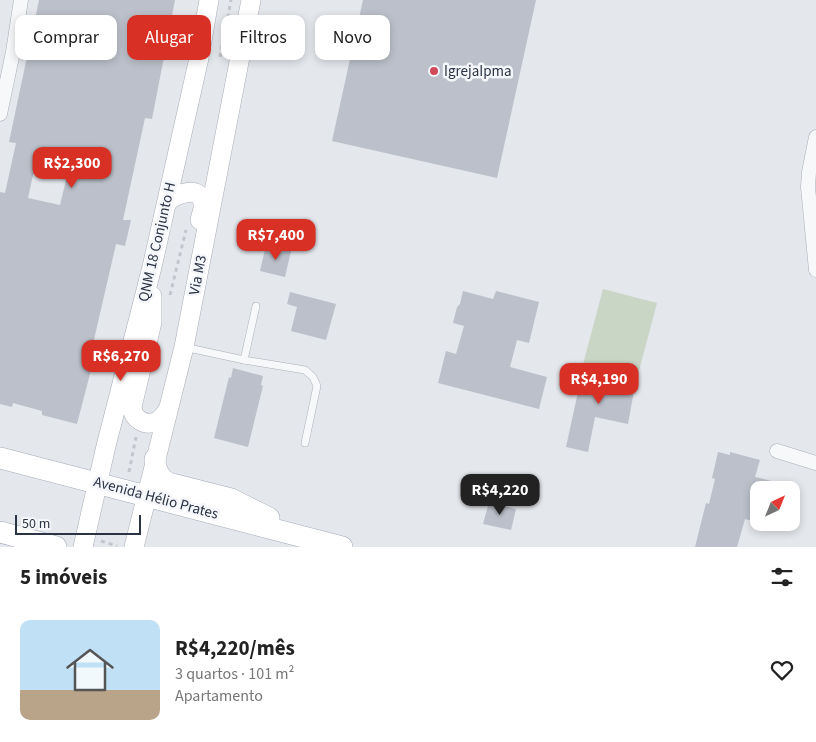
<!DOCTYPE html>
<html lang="pt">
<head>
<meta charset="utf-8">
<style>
	:root { --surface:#fff; --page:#f6f6f6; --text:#222; --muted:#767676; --line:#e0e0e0; --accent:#d93025 }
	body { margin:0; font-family:"Source Sans 3",sans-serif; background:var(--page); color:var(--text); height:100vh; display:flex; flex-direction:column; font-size:19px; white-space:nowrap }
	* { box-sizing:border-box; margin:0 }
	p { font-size:16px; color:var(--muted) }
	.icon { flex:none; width:28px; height:28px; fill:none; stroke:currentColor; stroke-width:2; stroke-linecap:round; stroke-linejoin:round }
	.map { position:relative; height:547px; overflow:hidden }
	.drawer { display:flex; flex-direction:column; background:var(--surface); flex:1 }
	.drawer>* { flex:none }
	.banner { position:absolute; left:15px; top:15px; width:500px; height:45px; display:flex; gap:10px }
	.needle { width:32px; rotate:43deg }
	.tools { position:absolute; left:750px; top:481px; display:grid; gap:10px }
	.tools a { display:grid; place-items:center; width:50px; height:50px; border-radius:10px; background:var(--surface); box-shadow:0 2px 8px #0003; font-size:25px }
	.scale { position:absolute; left:15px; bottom:12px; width:126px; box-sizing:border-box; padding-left:5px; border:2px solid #2b3445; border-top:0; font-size:14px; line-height:18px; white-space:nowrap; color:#2b3445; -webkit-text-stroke:4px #f4f6f9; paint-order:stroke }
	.price { position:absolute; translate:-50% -42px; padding:0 11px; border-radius:10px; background:var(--accent); color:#fff; font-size:16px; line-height:32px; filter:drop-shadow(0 1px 2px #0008) }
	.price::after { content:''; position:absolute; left:50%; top:30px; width:15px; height:11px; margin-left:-8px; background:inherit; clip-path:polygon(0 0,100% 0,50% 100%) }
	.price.on { background:#222; color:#fff }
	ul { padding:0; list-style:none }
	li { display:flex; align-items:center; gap:15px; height:125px; padding:0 20px }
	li+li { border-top:1px solid var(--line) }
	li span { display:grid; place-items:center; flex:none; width:140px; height:100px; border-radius:10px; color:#555 }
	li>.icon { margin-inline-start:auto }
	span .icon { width:60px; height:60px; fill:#fffc; stroke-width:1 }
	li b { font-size:21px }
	h2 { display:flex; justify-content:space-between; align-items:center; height:60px; padding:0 20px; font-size:21px }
	.chip { padding:0 18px; border-radius:10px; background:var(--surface); box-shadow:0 2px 8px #0003; font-size:18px; line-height:45px }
	.chip.on { background:var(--accent); color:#fff }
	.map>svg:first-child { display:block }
	.green { fill:#c9d6c5 }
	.building { fill:#bbc0ca; fill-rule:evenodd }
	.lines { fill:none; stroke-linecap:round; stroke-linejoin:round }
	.service-casing { stroke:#a9aeb7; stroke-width:8 }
	.minor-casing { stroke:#a9aeb7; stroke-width:15 }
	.secondary-casing { stroke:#a9aeb7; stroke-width:20 }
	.primary-casing { stroke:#a3abb8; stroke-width:22 }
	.path { stroke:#c2c5cb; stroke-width:3; stroke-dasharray:4 4; stroke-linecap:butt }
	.service { stroke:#f7f8fa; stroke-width:7 }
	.minor { stroke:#f7f8fa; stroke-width:14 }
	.secondary { stroke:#fff; stroke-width:19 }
	.primary { stroke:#fff; stroke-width:21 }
	.poi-dot { fill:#d1495b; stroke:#f4f6f9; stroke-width:2 }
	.labels { text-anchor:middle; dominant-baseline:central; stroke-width:5; stroke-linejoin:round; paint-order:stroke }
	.poi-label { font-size:15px; fill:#2b3445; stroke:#f4f6f9; text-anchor:start }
	.street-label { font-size:15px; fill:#2b3445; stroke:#f4f6f9 }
</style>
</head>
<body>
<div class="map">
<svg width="816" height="547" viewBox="0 0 816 547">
	<rect width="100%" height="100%" fill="#e4e7ec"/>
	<polygon class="green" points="603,289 657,303 636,382 582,368"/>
	<g class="building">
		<path d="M39 0H175L152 119 145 118 123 220H131L125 246 116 244 93 344 100 346 94 371 91 370 77 424 42 415V411L13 403 12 407 0 404V192L5 193 16 143 9 142ZM39 148 72 155 60 205 28 198Z"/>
		<polygon points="363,0 536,0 497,178 332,141"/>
		<polygon points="266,245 291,251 285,277 260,271"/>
		<polygon points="463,291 493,299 496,291 539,302 529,343 517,340 510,367 547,377 539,409 438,383 446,351 456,354 464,326 453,323 457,307 460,304"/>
		<polygon points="290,292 336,304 326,340 291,331 297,307 287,304"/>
		<polygon points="233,368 263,376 261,385 263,386 248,447 214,438 229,377 231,378"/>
		<polygon points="583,369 636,380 628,424 595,417 588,452 566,447"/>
		<polygon points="718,452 730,455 730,452 760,460 755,477 789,485 788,490 759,490 759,513 756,522 745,519 737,547 695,547 706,503 709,504 715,479 712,478"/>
		<polygon points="489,502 516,509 511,530 483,524"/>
	</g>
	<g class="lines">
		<defs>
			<g id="service">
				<polyline points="184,347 244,360 256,306"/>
				<polyline points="244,360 305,370 313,377 317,386 305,443"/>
			</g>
			<g id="minor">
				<polyline points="0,114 13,52 21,0"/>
				<polyline points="816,137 809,172 808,187 816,270"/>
				<polyline points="777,451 816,463"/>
			</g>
			<g id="secondary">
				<path d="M167 202C176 194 201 184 203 204 204 209 201 215 200 220"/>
				<path d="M152 296V322L132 407C133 419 144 426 156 422 161 420 164 415 167 411"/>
				<polyline points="83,547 106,446 152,267 199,58 209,0"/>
				<polyline points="134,547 184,347 251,0"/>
			</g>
			<g id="primary">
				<polyline points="0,458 342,547"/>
				<path d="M155 459C155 470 159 477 168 483L231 499 269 518"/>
				<polyline points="0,532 56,547"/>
			</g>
		</defs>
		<use href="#service" class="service-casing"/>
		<use href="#minor" class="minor-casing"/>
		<use href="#secondary" class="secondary-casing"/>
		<use href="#primary" class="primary-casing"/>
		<g class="path">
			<polyline points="220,57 231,0"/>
			<polyline points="170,295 186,230"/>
			<polyline points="129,472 136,437"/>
			<polyline points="101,541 117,546"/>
		</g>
		<use href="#service" class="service"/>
		<use href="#minor" class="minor"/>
		<use href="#secondary" class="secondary"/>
		<use href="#primary" class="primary"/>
	</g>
	<circle class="poi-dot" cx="434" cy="71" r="5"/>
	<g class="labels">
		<g class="poi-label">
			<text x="444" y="71">IgrejaIpma</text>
		</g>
		<g class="street-label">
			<text transform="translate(157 242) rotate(-77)">QNM 18 Conjunto H</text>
			<text transform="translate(198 275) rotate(-79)">Via M3</text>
			<text transform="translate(156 498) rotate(15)">Avenida Hélio Prates</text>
		</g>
	</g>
</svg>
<div class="tools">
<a><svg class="needle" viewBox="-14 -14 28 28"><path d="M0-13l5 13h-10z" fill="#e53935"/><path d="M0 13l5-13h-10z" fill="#767676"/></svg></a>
</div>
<div class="scale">50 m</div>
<b class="price" style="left:72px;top:189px">R$2,300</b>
<b class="price" style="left:276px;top:261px">R$7,400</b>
<b class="price" style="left:121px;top:382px">R$6,270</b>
<b class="price" style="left:599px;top:405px">R$4,190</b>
<b class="price on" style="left:500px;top:516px">R$4,220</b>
<div class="banner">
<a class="chip">Comprar</a>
<a class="chip on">Alugar</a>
<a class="chip">Filtros</a>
<a class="chip">Novo</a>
</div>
</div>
<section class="drawer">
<h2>5 imóveis<svg class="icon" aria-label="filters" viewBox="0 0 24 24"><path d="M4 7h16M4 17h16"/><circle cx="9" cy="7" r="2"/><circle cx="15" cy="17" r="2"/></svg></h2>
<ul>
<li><span style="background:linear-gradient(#bfe0f5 70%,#b9a48a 0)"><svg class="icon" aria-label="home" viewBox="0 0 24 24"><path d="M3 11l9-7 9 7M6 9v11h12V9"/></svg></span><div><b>R$4,220/mês</b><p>3 quartos · 101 m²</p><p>Apartamento</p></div><svg class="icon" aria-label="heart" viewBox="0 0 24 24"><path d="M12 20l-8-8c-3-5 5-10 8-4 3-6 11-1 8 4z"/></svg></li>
</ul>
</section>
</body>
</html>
